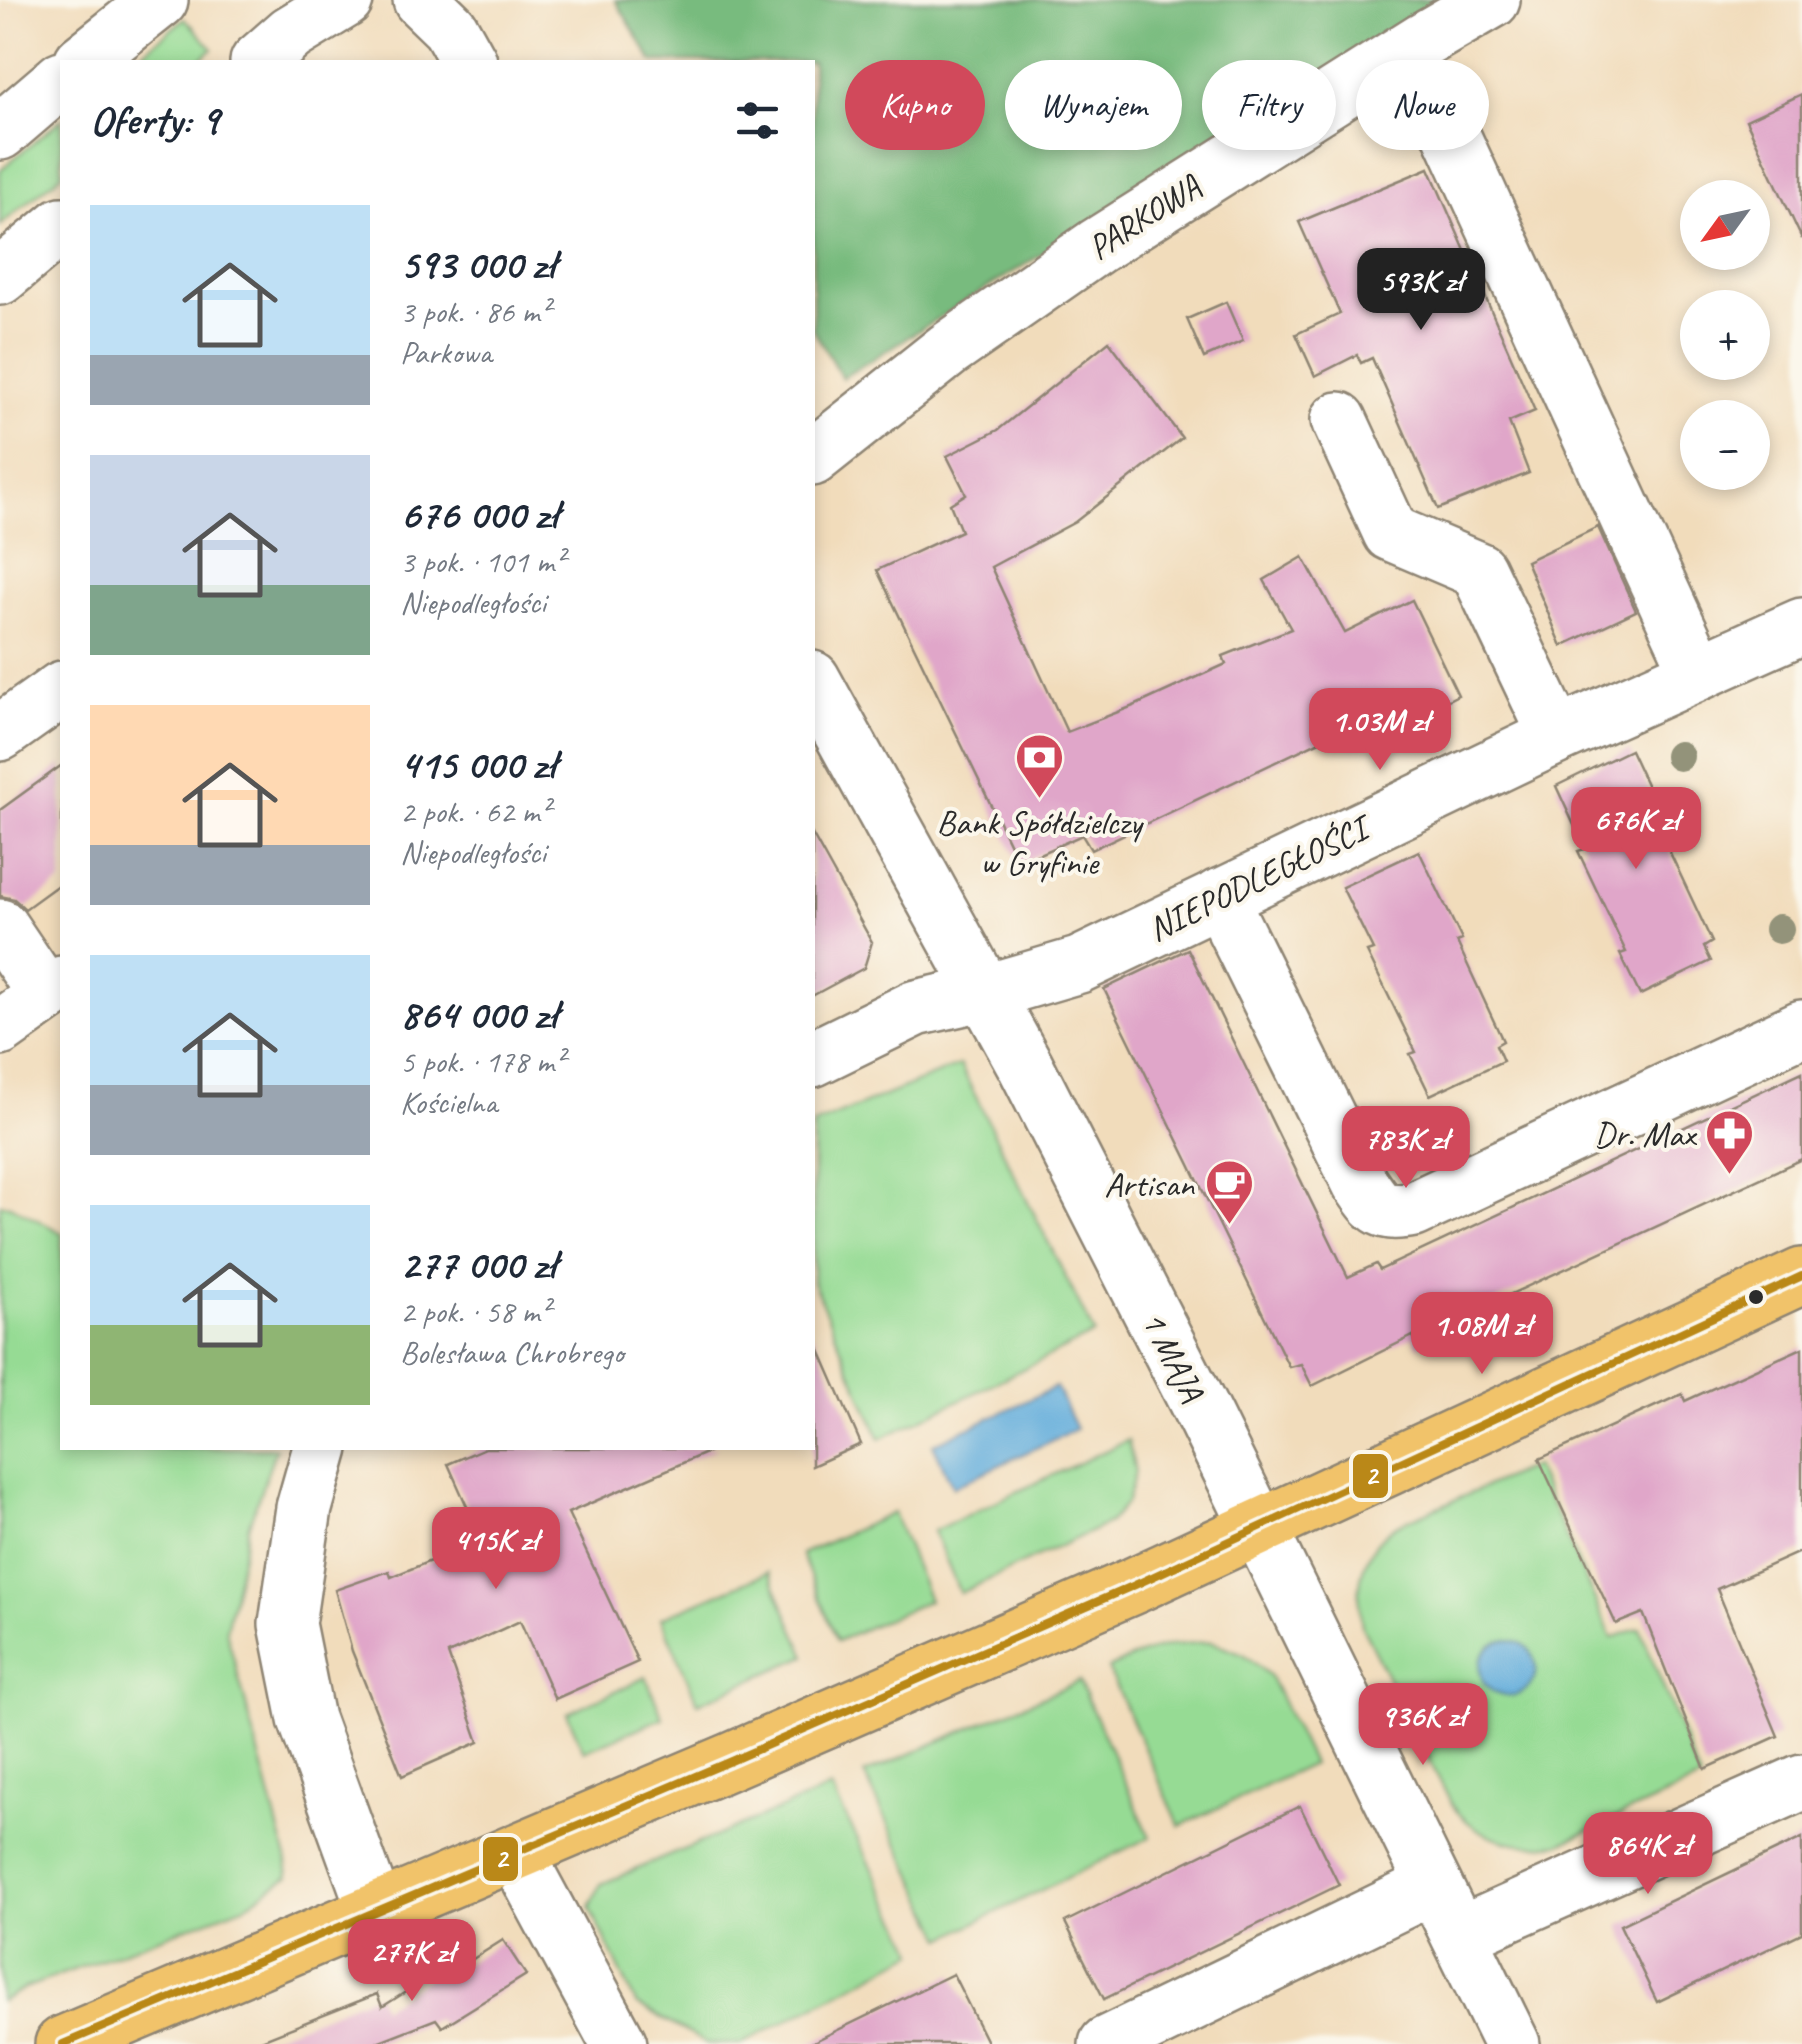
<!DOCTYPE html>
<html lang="pl">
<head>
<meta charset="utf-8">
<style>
	:root { --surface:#fff; --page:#f2f2f3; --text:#1f2937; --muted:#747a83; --accent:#d1495b }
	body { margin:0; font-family:Caveat,sans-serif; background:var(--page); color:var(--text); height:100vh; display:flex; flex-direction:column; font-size:38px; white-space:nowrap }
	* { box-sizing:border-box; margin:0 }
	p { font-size:32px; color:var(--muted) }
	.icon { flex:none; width:55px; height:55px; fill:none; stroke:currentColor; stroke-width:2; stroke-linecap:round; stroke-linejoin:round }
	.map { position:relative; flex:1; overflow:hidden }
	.panel { position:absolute; left:60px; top:60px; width:755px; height:1390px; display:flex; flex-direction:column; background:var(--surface); border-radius:0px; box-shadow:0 5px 15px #0003 }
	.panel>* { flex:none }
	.top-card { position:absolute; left:845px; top:60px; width:805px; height:90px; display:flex; gap:20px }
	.needle { width:65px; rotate:237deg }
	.tools { position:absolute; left:1680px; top:180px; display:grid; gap:20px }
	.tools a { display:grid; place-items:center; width:90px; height:90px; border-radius:50%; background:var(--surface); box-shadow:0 5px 15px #0003; font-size:50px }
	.price { position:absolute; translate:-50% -85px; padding:0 22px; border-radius:20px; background:var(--accent); color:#fff; font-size:32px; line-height:65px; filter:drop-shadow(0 2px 5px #0008) }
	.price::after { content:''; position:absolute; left:50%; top:60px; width:30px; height:22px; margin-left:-15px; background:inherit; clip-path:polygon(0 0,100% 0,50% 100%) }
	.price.current { background:#222; color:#fff }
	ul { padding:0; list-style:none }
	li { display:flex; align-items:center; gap:30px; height:250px; padding:0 30px }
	li span { display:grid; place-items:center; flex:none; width:280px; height:200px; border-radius:0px; color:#555 }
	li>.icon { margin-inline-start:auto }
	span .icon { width:120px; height:120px; fill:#fffc; stroke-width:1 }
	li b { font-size:42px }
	h2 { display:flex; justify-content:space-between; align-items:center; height:120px; padding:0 30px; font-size:42px }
	.tag { padding:0 35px; border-radius:45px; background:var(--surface); box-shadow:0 5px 15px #0003; font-size:35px; line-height:90px }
	.tag.current { background:var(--accent); color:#fff }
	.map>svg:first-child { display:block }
	.green { fill:#96db94; stroke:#608360; stroke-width:2.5 }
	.forest { fill:#78bb7e; stroke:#527354; stroke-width:2.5 }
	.water { fill:#63addb; stroke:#476c83; stroke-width:2.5 }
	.building { fill:#e0a6c9 }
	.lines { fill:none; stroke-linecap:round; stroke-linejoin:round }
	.minor-casing { stroke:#8e8473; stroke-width:60 }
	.major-casing { stroke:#8e8473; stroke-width:60 }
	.minor { stroke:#fff; stroke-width:55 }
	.major { stroke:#f1c36a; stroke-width:55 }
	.bus-1-casing { stroke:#fbf7ec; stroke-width:15 }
	.bus-1 { stroke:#ba8818; stroke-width:8 }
	.tree { fill:#93937a }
	.bus-dot { fill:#2b2b2b; stroke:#fbf7ec; stroke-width:4 }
	.labels { text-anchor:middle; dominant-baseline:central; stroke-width:8; stroke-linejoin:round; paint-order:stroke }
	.street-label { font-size:35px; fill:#2b2b2b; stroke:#fbf7ec }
	.poi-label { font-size:35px; fill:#2b2b2b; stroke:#fbf7ec; text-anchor:end }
	.line-badge { stroke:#fbf7ec; stroke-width:4 }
	.badge-label { font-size:28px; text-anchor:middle; font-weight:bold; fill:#fff }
</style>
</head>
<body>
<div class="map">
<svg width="1802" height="2044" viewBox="0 0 1802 2044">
	<rect width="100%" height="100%" fill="#fbf7ec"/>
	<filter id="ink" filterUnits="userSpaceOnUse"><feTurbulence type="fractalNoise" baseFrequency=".01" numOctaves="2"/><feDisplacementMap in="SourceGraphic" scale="20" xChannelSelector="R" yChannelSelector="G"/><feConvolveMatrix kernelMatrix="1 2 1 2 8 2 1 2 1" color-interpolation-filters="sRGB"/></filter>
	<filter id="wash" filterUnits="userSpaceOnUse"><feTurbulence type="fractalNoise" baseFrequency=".0048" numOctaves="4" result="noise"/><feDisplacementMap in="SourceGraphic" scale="40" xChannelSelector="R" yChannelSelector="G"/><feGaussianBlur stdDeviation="2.25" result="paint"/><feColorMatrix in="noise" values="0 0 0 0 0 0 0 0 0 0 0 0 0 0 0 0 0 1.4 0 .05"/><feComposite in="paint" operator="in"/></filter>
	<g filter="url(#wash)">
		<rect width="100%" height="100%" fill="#f1dcbb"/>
		<g class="green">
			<polygon points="185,18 213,49 197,62 131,62"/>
			<polygon points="62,119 62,174 0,225 0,170"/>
			<polygon points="960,1065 1094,1334 880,1439 813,1282 813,1125"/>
			<polygon points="0,1204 10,1205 62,1233 62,1448 276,1448 248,1527 226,1630 286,1855 289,1876 244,1906 25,1988 0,2002"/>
			<polygon points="1128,1440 1135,1472 1127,1502 1109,1523 960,1593 933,1531"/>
			<path d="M1534 1466 1612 1638 1640 1628 1700 1780 1559 1844C1518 1849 1477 1839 1452 1805L1362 1626C1355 1585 1360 1551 1396 1525Z"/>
			<polygon points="893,1513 929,1600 837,1641 801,1554"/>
			<polygon points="769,1572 806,1656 698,1703 661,1618"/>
			<path d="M1212 1642 1244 1654 1269 1675 1312 1764 1180 1826 1108 1669C1146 1650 1169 1643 1212 1642Z"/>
			<polygon points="646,1677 663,1718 584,1751 567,1713"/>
			<polygon points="1079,1681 1150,1837 944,1938 864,1774"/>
			<polygon points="831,1788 916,1952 741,2044 707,2044 636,2004 590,1907 601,1884"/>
		</g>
		<polygon class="forest" points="615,0 1461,0 1289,101 842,378 813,329 812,62 653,62"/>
		<g class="water">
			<polygon points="1056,1387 1076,1429 953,1487 933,1444"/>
			<circle cx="1508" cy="1668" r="28"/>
		</g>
		<g id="blocks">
			<g class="building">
				<polygon points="1802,94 1802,239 1746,120"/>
				<polygon points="1429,168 1535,411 1509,422 1529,473 1438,509 1372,358 1361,363 1357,355 1315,376 1296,334 1340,314 1299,222"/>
				<polygon points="1226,302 1243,341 1204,358 1187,319"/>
				<polygon points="1109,341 1182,438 1075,522 991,567 1067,732 1136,705 1226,664 1223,656 1291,629 1264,580 1303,557 1345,633 1412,600 1458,695 1353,748 1345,729 1091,850 1082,835 1019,863 877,570 961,531 950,504 966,494 947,456 998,430"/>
				<polygon points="1598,527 1636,611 1562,646 1526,561"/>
				<polygon points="1630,750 1672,840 1665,842 1712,942 1704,947 1711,961 1640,995 1620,954 1626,952 1578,851 1585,849 1556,786"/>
				<polygon points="62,765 62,882 25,909 14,899 0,896 0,810"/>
				<polygon points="812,834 872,942 864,968 812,996"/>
				<polygon points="1419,851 1462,940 1457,942 1503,1041 1496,1045 1503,1061 1430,1095 1410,1054 1416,1052 1367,952 1373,950 1342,887"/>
				<polygon points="1188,949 1348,1277 1376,1264 1380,1270 1802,1072 1802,1159 1455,1320 1458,1326 1418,1346 1413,1336 1312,1386 1301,1364 1289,1367 1104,989"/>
				<polygon points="812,1332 861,1444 812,1466"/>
				<polygon points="1802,1348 1802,1551 1717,1589 1778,1736 1705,1769 1643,1613 1616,1624 1539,1459 1682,1394 1685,1401"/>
				<polygon points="485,1448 717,1448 568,1513 638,1662 555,1699 520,1621 448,1654 479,1742 402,1776 352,1651 335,1590 389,1571 391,1577 482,1540 448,1464"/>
				<polygon points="1300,1806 1339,1885 1104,1999 1065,1922"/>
				<polygon points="1802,1838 1802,1933 1657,2002 1620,1925"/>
				<polygon points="503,1940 526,1975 442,2027 436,2019 372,2044 256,2044 256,2042 377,1994 382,2007 453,1962 465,1964"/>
				<polygon points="953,1974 988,2044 809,2044"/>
			</g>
		</g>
	</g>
	<g filter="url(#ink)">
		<use href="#blocks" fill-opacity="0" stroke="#8e8473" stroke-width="2.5"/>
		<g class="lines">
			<defs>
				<g id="minor">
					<polyline points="421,0 450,28 469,62"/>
					<polyline points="82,62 160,0"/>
					<polyline points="258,62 291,33 345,0"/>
					<polyline points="1449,129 1698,671"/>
					<polyline points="0,132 62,79"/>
					<polyline points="0,277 62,225"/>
					<polyline points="1339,420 1391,533 1478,570 1557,736"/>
					<polyline points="812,458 948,350 1097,246 1423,40 1492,0"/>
					<polyline points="812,679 1025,1065 1206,1420 1512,2044"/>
					<polyline points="0,733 62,689"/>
					<path d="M1219 897 1360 1183C1378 1209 1381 1215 1414 1209L1802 1028"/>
					<polyline points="0,927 46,995"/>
					<polyline points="0,1028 62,984"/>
					<polyline points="812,1059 916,1008 987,992 1079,965 1557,736 1802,626"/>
					<polyline points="321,1448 304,1508 287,1624 306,1719 376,1912"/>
					<polyline points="516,1853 619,2044"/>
					<polyline points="1459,1935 1802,1782"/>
					<polyline points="1107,2044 1433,1886"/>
				</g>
				<polyline id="major" points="63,2044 731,1761 1135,1585 1802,1276"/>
			</defs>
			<use href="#minor" class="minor-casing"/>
			<use href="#major" class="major-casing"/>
			<use href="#minor" class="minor"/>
			<use href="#major" class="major"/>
			<defs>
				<polyline id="bus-1" points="63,2044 731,1761 1135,1585 1802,1276"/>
			</defs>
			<use href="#bus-1" class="bus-1-casing"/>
			<use href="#bus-1" class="bus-1"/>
		</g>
		<g class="tree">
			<circle cx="1679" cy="756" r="15"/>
			<circle cx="1779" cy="929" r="15"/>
		</g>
	</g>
	<defs>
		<symbol id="bank-pin" viewBox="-11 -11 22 30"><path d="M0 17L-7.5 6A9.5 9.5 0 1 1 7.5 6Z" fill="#d1495b" stroke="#fbf7ec"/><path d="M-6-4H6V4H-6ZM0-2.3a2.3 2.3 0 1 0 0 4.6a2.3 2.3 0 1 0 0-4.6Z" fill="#fff"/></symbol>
		<symbol id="pharmacy-pin" viewBox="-11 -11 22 30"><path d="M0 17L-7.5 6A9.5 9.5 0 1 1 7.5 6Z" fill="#d1495b" stroke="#fbf7ec"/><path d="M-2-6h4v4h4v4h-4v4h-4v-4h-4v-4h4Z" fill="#fff"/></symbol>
		<symbol id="cafe-pin" viewBox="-11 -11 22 30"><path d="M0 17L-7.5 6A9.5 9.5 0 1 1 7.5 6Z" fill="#d1495b" stroke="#fbf7ec"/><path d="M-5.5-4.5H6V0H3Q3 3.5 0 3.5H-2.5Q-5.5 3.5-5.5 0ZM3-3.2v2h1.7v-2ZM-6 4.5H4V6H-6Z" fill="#fff"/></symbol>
	</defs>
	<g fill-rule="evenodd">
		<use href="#bank-pin" x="1012" y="730" width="55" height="75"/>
		<use href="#pharmacy-pin" x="1702" y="1106" width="55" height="75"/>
		<use href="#cafe-pin" x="1202" y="1156" width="55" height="75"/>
	</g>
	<circle class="bus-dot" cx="1756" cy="1297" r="9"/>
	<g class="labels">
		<g class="street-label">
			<text transform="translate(1144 217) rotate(-33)">PARKOWA</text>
			<text transform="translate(1257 879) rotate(-26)">NIEPODLEGŁOŚCI</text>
			<text transform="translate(1173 1356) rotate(63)">1 MAJA</text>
		</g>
		<g class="poi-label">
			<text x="1039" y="822" text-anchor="middle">Bank Spółdzielczy<tspan x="1039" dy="40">w Gryfinie</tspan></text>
			<text x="1695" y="1134">Dr. Max</text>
			<text x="1194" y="1184">Artisan</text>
		</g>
	</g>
	<g class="line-badge">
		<rect x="1351" y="1452" width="39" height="48" rx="10" fill="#ba8818"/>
		<rect x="481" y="1835" width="39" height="48" rx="10" fill="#ba8818"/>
	</g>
	<g class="badge-label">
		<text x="1371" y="1485">2</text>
		<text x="501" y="1868">2</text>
	</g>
</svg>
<div class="tools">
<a><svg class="needle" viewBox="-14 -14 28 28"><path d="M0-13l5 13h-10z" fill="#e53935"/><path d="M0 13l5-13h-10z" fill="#747a83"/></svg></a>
<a>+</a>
<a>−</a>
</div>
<b class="price current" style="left:1421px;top:333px">593K zł</b>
<b class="price" style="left:1380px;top:773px">1.03M zł</b>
<b class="price" style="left:1636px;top:872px">676K zł</b>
<b class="price" style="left:1406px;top:1191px">783K zł</b>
<b class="price" style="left:1482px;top:1377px">1.08M zł</b>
<b class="price" style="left:496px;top:1592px">415K zł</b>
<b class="price" style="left:1423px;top:1768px">936K zł</b>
<b class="price" style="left:1648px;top:1897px">864K zł</b>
<b class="price" style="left:412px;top:2004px">277K zł</b>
<div class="top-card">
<a class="tag current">Kupno</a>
<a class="tag">Wynajem</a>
<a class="tag">Filtry</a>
<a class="tag">Nowe</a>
</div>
<section class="panel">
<h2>Oferty: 9<svg class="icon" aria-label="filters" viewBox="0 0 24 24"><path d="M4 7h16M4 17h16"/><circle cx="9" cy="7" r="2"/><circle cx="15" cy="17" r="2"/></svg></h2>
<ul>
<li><span style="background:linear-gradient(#bfe0f5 75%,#9aa5b1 0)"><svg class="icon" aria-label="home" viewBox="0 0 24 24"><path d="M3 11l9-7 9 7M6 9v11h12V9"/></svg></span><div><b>593 000 zł</b><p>3 pok. · 86 m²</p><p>Parkowa</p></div></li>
<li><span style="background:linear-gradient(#c9d6e8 65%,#7fa58c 0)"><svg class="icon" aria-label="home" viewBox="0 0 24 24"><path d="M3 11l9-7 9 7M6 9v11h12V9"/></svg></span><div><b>676 000 zł</b><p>3 pok. · 101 m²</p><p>Niepodległości</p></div></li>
<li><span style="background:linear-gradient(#ffd9b3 70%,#9aa5b1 0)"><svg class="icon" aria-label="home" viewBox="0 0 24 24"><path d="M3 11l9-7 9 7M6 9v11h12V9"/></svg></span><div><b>415 000 zł</b><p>2 pok. · 62 m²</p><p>Niepodległości</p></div></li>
<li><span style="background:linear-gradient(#bfe0f5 65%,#9aa5b1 0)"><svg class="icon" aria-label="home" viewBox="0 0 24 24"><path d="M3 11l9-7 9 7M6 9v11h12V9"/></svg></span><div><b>864 000 zł</b><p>5 pok. · 178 m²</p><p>Kościelna</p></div></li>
<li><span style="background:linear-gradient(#bfe0f5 60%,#8fb573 0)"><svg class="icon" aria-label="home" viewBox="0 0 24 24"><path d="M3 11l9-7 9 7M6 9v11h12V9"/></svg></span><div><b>277 000 zł</b><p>2 pok. · 58 m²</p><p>Bolesława Chrobrego</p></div></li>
</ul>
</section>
</div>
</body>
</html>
